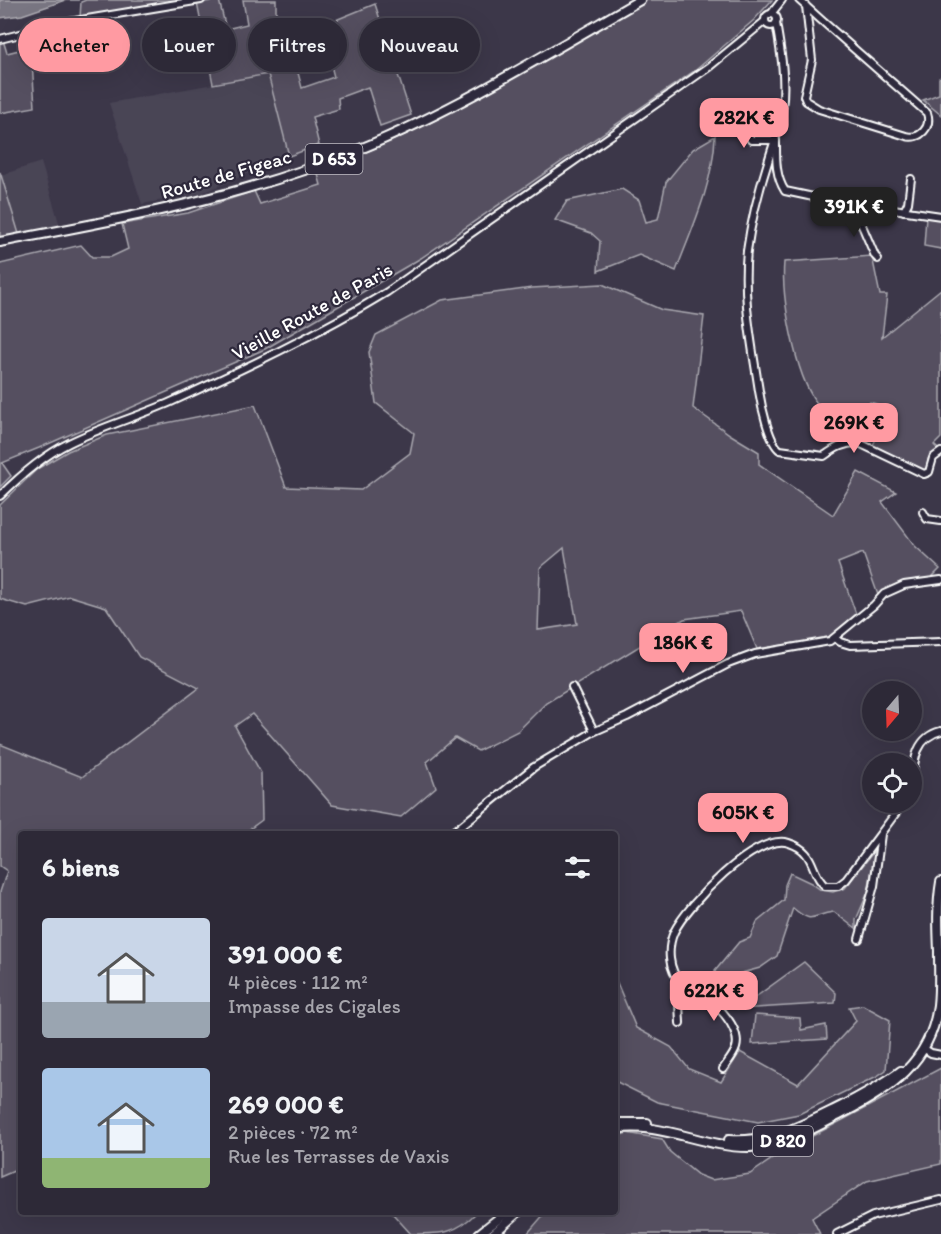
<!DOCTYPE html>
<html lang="fr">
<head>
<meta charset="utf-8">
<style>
	:root { --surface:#2d2937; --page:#35313f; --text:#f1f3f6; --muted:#a7a6ad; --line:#484552; --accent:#ff9aa2 }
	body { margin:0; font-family:Itim,sans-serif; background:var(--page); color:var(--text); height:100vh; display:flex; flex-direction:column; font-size:22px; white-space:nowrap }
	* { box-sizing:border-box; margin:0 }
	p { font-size:20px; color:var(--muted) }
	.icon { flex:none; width:33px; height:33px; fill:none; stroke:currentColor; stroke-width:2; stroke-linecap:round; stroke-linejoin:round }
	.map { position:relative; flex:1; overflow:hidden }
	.drawer { position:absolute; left:18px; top:831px; width:600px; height:384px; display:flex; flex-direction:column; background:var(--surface); border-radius:6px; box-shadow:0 6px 24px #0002,0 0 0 2px var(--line) }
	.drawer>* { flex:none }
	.top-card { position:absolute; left:18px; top:18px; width:600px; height:54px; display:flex; gap:12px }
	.needle { width:39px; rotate:199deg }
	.controls { position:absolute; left:862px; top:681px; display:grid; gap:12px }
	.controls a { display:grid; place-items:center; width:60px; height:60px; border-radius:50%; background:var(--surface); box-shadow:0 6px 24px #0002,0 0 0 2px var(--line); font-size:30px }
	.price { position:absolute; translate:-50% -51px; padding:0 14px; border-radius:12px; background:var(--accent); color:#111; font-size:20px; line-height:39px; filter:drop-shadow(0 2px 3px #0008) }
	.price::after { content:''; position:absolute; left:50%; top:36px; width:18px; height:14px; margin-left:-9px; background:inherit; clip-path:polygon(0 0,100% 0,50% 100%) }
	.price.current { background:#222; color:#fff }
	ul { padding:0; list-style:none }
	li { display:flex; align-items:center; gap:18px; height:150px; padding:0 24px }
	li span { display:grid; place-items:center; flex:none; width:168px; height:120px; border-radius:6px; color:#555 }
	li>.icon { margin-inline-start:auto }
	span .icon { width:72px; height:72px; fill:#fffc; stroke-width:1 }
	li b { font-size:26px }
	h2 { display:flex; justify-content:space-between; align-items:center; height:72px; padding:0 24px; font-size:26px }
	.chip { padding:0 21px; border-radius:27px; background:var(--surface); box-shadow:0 6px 24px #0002,0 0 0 2px var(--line); font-size:21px; line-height:54px }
	.chip.current { background:var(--accent); color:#111 }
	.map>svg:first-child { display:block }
	.built { fill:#494455 }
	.green { fill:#555060; stroke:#aaa8b0; stroke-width:1.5; fill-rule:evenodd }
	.water { fill:#797682; stroke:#afadb4; stroke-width:1.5 }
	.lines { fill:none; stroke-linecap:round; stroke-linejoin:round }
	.minor-casing { stroke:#fff; stroke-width:10 }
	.major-casing { stroke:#fff; stroke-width:12 }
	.minor { stroke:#2f2a3d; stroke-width:6 }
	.major { stroke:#2f2a3d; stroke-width:8 }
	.labels { text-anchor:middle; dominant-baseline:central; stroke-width:4.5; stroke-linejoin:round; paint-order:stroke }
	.shield { fill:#2f2a3d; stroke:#c1bfc5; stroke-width:1.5 }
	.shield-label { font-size:18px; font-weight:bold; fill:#fff }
	.street-label { font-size:20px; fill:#fff; stroke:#2f2a3d }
</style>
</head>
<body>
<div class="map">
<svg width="941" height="1234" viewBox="0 0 941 1234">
	<rect width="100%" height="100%" fill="#3c3749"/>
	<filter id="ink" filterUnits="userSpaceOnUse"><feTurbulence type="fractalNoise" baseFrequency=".0167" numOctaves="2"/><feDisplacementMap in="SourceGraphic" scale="12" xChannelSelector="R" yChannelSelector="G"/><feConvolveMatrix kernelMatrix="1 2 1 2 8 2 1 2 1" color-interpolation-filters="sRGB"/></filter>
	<g filter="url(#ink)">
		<g class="built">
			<polygon points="268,74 289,156 202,193 142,204 109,103"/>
			<polygon points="41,162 60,226 19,234 1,175"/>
		</g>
		<g class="green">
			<polygon points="86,0 181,0 80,18 81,2"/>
			<polygon points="219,0 226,29 247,24 243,0 276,0 276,38 288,35 302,88 334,77 321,26 375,4 411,115 380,126 368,87 338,98 339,109 312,117 319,145 289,156 268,74 213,84 197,3"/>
			<path d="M645 0H772L754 20 697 69 421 258 265 349 39 448 2 463 11 476 0 487V264L81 245 92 257H111L128 249 122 224 188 213 254 191 260 204 321 185 317 171C433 130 540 64 645 0Z"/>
			<polygon points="108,20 114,58 57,66 55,51 82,47 79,23"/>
			<polygon points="3,40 7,53 31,47 35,107 0,113 0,41"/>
			<polygon points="941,77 941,115 923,100 939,94 939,78"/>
			<path d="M715 136C714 181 692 229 676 271L639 255 598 271 600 241 591 233 555 220 567 201 622 189 639 200 646 222 658 219 666 182 693 149Z"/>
			<polygon points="0,172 1,175 19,234 0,237"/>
			<polygon points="926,217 941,219 941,249 924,246"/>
			<path d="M872 256 880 295H887L882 337 941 289V438L934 445 938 449 928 459 927 470 922 471 873 445 878 435 877 404 870 402 845 432C836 423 824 413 816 402 795 374 781 296 784 262Z"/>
			<path d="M602 284 662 310 704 316 693 408 731 435 759 452V464L833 515 858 472 896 492 882 502 915 546 940 569 930 579 902 584 878 595 863 553 838 563 856 614 828 638 757 649 741 611 684 619 546 703 518 731 478 751 455 738 427 762 436 787 401 817 332 805 252 714 235 726 261 773 262 820 243 834H21V1168L0 1177V892L7 871 0 866V744L82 777 199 688 139 657 106 607 70 596 27 607 0 599V505L37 469 68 451 107 435 255 405 286 487 361 490 410 453 414 433 376 403 369 352 376 335 442 300 532 288ZM564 548 577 624 538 630 540 568Z"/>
			<path d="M875 850 868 892 856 920V929L834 912C812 914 814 926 793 908L777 956 760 968 716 980 715 971 739 942 750 938 757 922 784 900 785 885 790 873 811 883 821 890 833 892 845 888Z"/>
			<polygon points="804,962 836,993 835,1003 739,1009"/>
			<polygon points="615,978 636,1028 671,1047 689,1069 721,1082 740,1052 798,1084 856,1021 849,1007 863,1005 890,1020 886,1070 877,1076 799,1114 758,1122 657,1102 615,1081"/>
			<polygon points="755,1015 800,1018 801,1030 826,1025 827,1039 752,1044"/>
			<polygon points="941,1068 941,1164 867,1181 812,1218 820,1234 527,1234 546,1212 615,1212 615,1137 627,1133 662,1139 670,1152 698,1175 711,1180 750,1174 784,1151"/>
			<path d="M477 1212C456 1234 443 1234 411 1234L392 1213Z"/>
		</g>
		<polygon class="water" points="0,0 79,0 66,0 22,15 0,18"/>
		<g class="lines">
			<defs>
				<g id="minor">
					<path d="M799 0 820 19 927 113C932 127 920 140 906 136L819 109 806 101 804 96 812 60 806 6"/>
					<polyline points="771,14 782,0"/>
					<circle cx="771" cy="20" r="6"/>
					<path d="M776 23C781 52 786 80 782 109 780 128 773 144 768 162 759 190 751 222 747 251 742 298 752 344 759 391 761 404 769 443 780 450L824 456C835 448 845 442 859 443L924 474 929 472 933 458 941 452"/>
					<polyline points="0,39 69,22 201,0"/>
					<path d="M739 115 751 140H776C776 157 775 176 785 191L818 198 941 216"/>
					<polyline points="852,202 875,256 878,259"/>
					<polyline points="904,211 908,203 911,179"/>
					<path d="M0 496C20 476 43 456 69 443 101 427 137 417 171 402 244 369 318 334 387 292L709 67 765 21"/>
					<polyline points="923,512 927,519 941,521"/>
					<polyline points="835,638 840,642 850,645 941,642"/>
					<polyline points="572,687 594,731"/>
					<path d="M912 781C914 760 916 737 941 731"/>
					<polyline points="451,834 534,767 593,732 627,717 728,664 755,654 830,641 874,605 884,594 904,585 941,580"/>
					<polyline points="859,939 874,886 881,834"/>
					<path d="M681 983C702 988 743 1024 736 1048 734 1055 727 1063 723 1069"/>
					<path d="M680 1023 679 1002 681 983C668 970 667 948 674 932 687 905 756 832 789 843 817 852 809 872 825 886H838L846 880 904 802"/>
					<polyline points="923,1048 931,1053 941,1055"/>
					<polyline points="837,1234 873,1216 941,1200"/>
				</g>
				<g id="major">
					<path d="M0 242C122 219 245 197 360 149 457 109 548 53 640 0"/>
					<polyline points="615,1123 647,1123"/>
					<path d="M615 1129C661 1121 704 1148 750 1147 784 1146 814 1128 843 1113 890 1089 931 1062 938 1005 940 987 939 969 939 951 938 928 937 905 941 882"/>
					<path d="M729 1140C772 1143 805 1124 842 1106 862 1095 883 1085 901 1071"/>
					<polyline points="479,1234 507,1212"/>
					<polyline points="493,1234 518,1212"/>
				</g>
			</defs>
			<use href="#minor" class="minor-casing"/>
			<use href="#major" class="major-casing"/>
			<use href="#minor" class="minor"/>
			<use href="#major" class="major"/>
		</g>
	</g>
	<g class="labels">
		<g class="shield">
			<rect x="305.5" y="144" width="57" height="30" rx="4.5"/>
			<rect x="753" y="1126" width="60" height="30" rx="4.5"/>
		</g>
		<g class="shield-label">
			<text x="334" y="159">D 653</text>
			<text x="783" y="1141">D 820</text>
		</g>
		<g class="street-label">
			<text transform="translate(226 174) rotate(-16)">Route de Figeac</text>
			<text transform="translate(312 311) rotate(-29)">Vieille Route de Paris</text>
		</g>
	</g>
</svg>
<div class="controls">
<a><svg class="needle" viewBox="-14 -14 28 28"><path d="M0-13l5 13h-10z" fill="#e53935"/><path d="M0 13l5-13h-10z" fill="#a7a6ad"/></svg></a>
<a><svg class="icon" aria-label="locate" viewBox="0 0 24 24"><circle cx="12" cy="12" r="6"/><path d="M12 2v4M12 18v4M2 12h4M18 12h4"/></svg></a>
</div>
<b class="price" style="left:744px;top:149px">282K €</b>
<b class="price current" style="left:854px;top:238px">391K €</b>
<b class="price" style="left:854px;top:454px">269K €</b>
<b class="price" style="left:683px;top:674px">186K €</b>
<b class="price" style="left:743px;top:844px">605K €</b>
<b class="price" style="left:714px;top:1022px">622K €</b>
<div class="top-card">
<a class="chip current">Acheter</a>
<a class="chip">Louer</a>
<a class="chip">Filtres</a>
<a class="chip">Nouveau</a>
</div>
<section class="drawer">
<h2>6 biens<svg class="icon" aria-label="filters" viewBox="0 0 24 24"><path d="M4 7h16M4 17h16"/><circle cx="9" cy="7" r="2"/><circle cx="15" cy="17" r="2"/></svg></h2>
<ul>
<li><span style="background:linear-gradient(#c9d6e8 70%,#9aa5b1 0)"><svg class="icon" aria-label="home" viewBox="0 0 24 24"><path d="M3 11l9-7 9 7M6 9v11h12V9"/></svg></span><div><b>391 000 €</b><p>4 pièces · 112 m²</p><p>Impasse des Cigales</p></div></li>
<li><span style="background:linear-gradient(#a9c7e8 75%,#8fb573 0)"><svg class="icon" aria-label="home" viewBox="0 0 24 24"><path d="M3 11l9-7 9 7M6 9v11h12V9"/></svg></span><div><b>269 000 €</b><p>2 pièces · 72 m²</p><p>Rue les Terrasses de Vaxis</p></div></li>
</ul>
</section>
</div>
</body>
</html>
